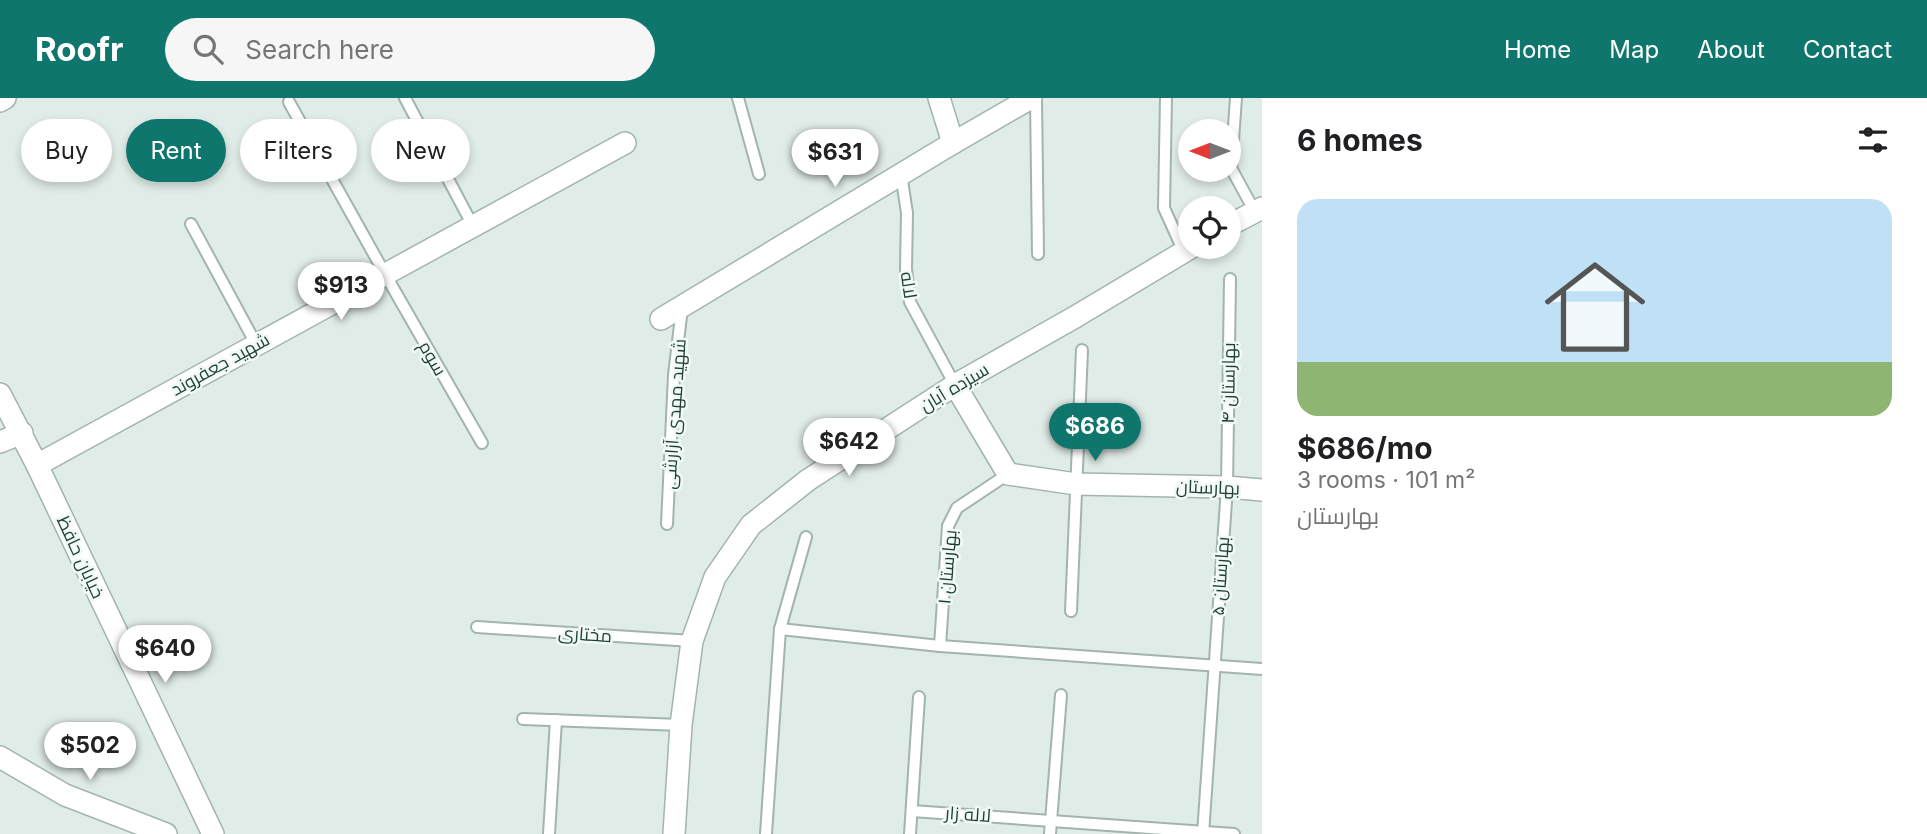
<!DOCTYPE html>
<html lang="en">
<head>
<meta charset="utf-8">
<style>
	:root { --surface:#fff; --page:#f6f6f6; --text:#202124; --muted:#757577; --line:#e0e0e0; --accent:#0f766e }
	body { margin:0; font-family:Inter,Cairo,sans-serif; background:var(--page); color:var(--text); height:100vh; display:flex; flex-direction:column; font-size:26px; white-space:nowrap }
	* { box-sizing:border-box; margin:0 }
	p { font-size:23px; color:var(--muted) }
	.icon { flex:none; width:38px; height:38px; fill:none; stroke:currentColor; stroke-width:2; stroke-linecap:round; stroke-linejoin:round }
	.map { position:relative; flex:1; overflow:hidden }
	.sheet { display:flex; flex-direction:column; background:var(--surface); width:665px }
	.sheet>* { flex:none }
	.top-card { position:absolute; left:21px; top:21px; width:665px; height:63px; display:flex; gap:14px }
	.needle { width:46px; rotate:270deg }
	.controls { position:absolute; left:1178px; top:21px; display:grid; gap:14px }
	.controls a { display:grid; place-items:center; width:63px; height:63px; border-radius:50%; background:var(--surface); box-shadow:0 4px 10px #0003; font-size:35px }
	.price { position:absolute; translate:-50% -60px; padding:0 16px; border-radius:24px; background:#fff; color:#222; font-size:23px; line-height:46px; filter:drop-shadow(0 2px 4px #0008) }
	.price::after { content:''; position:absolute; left:50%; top:42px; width:21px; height:16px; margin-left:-10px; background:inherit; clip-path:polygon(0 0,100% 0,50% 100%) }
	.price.current { background:var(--accent); color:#fff }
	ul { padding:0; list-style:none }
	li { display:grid; align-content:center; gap:14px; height:371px; padding:0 35px }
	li+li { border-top:2px solid var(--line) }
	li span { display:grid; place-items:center; height:217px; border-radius:21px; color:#555 }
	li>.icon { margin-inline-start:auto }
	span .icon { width:126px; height:126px; fill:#fffc; stroke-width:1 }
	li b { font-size:30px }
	h2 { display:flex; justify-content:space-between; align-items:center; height:84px; padding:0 35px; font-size:30px }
	.chip { padding:0 24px; border-radius:32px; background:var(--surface); box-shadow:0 4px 10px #0003; font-size:24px; line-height:63px }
	.chip.current { background:var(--accent); color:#fff }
	header { display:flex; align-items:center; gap:42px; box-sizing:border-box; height:98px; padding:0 35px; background:var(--accent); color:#fff }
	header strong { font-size:33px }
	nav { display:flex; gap:38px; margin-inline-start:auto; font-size:24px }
	.search { width:490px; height:63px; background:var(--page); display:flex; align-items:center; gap:18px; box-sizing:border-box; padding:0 24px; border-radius:38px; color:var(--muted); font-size:26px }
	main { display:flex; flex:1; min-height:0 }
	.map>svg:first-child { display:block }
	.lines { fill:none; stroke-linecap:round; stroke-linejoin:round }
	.service-casing { stroke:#a2b4ae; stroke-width:14 }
	.minor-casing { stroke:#a2b4ae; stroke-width:24 }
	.tertiary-casing { stroke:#a2b4ae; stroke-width:24 }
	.service { stroke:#fff; stroke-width:10 }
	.minor { stroke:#fff; stroke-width:21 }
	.tertiary { stroke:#fff; stroke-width:21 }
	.labels { text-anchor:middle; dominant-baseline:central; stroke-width:5; stroke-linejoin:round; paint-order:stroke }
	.street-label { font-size:18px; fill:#1f3e36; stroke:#f1f9f5 }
</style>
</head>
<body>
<header>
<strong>Roofr</strong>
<div class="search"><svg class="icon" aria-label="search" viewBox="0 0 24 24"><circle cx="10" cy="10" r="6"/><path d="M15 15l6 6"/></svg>Search here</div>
<nav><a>Home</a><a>Map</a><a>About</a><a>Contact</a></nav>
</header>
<main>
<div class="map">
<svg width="1262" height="736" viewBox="0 0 1262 736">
	<rect width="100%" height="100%" fill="#e0ece7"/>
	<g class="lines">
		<defs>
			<g id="service">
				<polyline points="405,0 473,128"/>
				<polyline points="738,0 759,76"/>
				<polyline points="1036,0 1038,156"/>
				<polyline points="1166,0 1164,110 1184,154"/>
				<polyline points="1236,0 1231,70 1255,114"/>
				<polyline points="289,4 385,176 482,345"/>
				<polyline points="901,76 907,115 906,171 910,204 955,287"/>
				<polyline points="191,126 256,246"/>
				<polyline points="667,426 674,277 682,210"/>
				<polyline points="1071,513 1082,252"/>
				<polyline points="477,529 692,543"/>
				<polyline points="780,531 940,548 1262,571"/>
				<polyline points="940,548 948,428 957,410 1008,376"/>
				<polyline points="523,621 681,627"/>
				<polyline points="912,713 1234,736"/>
				<polyline points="549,736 556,622"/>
				<polyline points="766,736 780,531 806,439"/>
				<polyline points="910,736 919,599"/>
				<polyline points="1050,736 1061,597"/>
				<polyline points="1203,736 1227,389 1230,181"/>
			</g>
			<g id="minor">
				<polyline points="939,0 953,45"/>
				<polyline points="0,3 5,0"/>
				<polyline points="661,221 953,45 1031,0"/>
				<polyline points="955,287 1008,376 1076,386 1227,389 1262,392"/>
				<polyline points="0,344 22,335"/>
				<polyline points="37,367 625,45"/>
				<polyline points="0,659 65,697 166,736"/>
			</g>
			<g id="tertiary">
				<polyline points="1228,128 1262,110"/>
				<polyline points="0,296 37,367 213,736"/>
				<polyline points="674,736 681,627 692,543 715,479 751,427 808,382 955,287 1075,219 1192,149"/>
			</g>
		</defs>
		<use href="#service" class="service-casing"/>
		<use href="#minor" class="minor-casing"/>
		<use href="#tertiary" class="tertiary-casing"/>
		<use href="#service" class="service"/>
		<use href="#minor" class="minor"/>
		<use href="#tertiary" class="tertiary"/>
	</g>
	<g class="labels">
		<g class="street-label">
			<text transform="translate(909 187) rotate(81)">لاله</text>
			<text transform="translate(433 260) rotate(60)">سوم</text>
			<text transform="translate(220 266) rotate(-29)">شهید جعفروند</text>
			<text transform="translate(1228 285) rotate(-89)">بهارستان ۴</text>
			<text transform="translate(954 289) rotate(-31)">سیزده آبان</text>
			<text transform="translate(674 316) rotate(-86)">شهید مهدی آزارشی</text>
			<text transform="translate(1208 389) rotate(2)">بهارستان</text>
			<text transform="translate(81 459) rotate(65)">خیابان حافظ</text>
			<text transform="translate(947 469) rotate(-85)">بهارستان ۱</text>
			<text transform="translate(1220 478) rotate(-86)">بهارستان ۵</text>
			<text transform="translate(585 536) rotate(4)">مختاری</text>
			<text transform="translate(968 716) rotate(4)">لاله زار</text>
		</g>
	</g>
</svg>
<div class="controls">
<a><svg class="needle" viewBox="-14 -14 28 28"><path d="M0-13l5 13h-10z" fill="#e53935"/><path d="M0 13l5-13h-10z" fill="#757577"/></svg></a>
<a><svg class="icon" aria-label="locate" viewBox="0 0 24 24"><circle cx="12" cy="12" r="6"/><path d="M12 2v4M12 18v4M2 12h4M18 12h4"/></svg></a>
</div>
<b class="price" style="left:835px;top:91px">$631</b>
<b class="price" style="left:341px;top:224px">$913</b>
<b class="price current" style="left:1095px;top:365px">$686</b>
<b class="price" style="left:849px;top:380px">$642</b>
<b class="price" style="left:165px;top:587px">$640</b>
<b class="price" style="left:90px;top:684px">$502</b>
<div class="top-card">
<a class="chip">Buy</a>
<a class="chip current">Rent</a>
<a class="chip">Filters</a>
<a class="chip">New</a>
</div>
</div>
<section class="sheet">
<h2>6 homes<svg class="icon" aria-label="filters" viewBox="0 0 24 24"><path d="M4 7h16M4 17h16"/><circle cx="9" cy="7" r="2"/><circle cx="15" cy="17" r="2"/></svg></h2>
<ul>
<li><span style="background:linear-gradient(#bfe0f5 75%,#8fb573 0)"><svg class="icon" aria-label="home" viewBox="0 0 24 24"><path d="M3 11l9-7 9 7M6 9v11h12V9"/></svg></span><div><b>$686/mo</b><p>3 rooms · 101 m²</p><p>بهارستان</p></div></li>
</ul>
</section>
</main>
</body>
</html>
